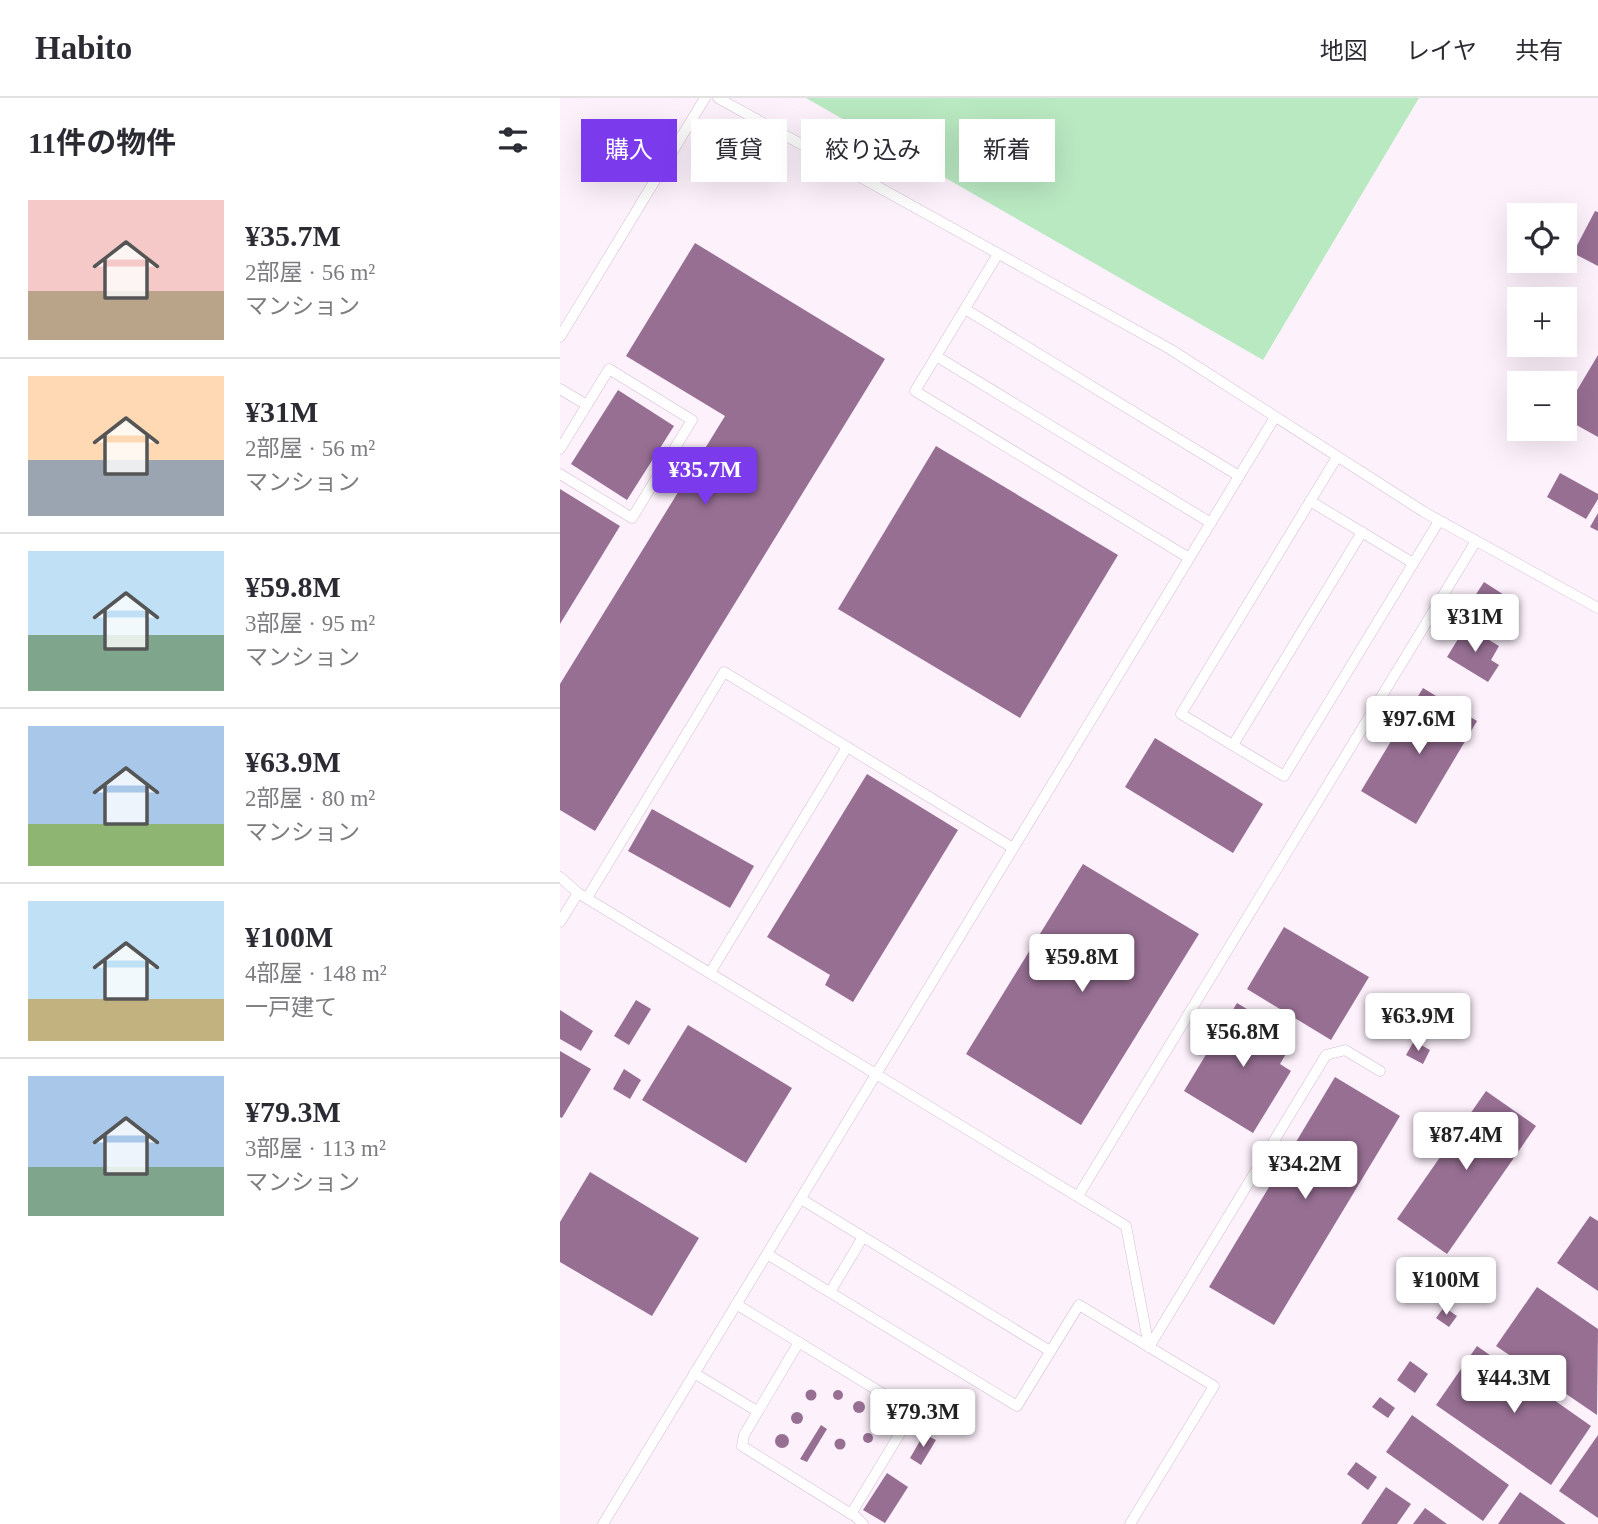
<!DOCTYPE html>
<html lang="ja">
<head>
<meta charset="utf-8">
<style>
	:root { --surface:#fff; --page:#f2f2f3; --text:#2b2b33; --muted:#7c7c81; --line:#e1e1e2; --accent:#7c3aed }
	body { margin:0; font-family:"Times New Roman","Noto Sans JP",serif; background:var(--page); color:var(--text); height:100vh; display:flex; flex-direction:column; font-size:26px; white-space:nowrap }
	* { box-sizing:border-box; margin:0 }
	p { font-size:23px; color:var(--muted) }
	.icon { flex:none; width:38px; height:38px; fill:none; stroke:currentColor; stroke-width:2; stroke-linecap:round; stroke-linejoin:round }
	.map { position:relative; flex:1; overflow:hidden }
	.side { display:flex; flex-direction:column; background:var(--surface); width:560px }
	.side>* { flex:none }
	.hud { position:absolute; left:21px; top:21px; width:665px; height:63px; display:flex; gap:14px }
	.buttons { position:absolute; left:947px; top:105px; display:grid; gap:14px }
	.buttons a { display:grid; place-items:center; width:70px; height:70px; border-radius:0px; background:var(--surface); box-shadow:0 7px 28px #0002; font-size:35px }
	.price { position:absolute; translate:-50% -60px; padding:0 16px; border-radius:7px; background:#fff; color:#222; font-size:23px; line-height:46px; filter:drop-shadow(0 2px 4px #0008) }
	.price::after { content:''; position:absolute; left:50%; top:42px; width:21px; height:16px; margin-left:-10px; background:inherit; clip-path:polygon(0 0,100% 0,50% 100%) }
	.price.selected { background:var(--accent); color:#fff }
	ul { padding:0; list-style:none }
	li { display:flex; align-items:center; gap:21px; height:175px; padding:0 28px }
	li+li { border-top:2px solid var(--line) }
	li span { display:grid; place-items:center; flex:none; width:196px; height:140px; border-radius:0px; color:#555 }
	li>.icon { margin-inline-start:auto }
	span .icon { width:84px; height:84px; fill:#fffc; stroke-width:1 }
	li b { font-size:30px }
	h2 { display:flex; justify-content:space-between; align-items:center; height:84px; padding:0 28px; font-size:30px }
	.pill { padding:0 24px; border-radius:0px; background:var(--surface); box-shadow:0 7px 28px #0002; font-size:24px; line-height:63px }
	.pill.selected { background:var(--accent); color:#fff }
	header { display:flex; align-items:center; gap:42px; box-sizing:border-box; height:98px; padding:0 35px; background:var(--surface); border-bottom:2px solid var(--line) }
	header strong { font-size:33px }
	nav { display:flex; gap:38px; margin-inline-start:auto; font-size:24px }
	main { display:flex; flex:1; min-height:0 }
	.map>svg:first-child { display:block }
	.water { fill:#b9e9c1 }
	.building { fill:#976f93 }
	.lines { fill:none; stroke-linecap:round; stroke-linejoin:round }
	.lane-casing { stroke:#d2becf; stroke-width:11 }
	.lane { stroke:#fff; stroke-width:10 }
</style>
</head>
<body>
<header>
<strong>Habito</strong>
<nav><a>地図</a><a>レイヤ</a><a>共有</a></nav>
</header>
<main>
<section class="side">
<h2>11件の物件<svg class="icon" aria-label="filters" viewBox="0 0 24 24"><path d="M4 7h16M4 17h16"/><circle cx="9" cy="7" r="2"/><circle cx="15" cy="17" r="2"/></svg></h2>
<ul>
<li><span style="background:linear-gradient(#f6c9c9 65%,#b9a48a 0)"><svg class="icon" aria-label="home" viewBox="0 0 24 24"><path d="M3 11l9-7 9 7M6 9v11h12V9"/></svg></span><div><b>¥35.7M</b><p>2部屋 · 56 m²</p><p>マンション</p></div></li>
<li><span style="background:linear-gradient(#ffd9b3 60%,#9aa5b1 0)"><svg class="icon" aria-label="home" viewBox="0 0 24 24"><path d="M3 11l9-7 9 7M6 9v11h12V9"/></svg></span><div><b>¥31M</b><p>2部屋 · 56 m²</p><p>マンション</p></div></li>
<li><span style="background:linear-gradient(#bfe0f5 60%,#7fa58c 0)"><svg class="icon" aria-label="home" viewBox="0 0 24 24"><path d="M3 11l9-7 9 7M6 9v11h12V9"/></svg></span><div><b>¥59.8M</b><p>3部屋 · 95 m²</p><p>マンション</p></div></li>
<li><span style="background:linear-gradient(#a9c7e8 70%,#8fb573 0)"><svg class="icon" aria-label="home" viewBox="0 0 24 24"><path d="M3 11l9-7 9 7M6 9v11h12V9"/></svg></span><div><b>¥63.9M</b><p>2部屋 · 80 m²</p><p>マンション</p></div></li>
<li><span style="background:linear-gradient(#bfe0f5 70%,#c2b280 0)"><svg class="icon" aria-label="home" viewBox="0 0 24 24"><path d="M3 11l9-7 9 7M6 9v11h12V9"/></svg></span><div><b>¥100M</b><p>4部屋 · 148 m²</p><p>一戸建て</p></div></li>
<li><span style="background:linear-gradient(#a9c7e8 65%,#7fa58c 0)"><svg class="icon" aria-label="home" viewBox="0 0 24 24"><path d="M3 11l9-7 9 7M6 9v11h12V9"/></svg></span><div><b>¥79.3M</b><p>3部屋 · 113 m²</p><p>マンション</p></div></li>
</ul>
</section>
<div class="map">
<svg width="1038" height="1426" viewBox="0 0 1038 1426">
	<rect width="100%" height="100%" fill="#fdf1fc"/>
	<polygon class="water" points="246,0 859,0 703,262"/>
	<g class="building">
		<polygon points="1035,113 1038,114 1038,168 1013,155"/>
		<polygon points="135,145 325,261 35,733 0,712 0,586 165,318 66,258"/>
		<polygon points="1038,257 1038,339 1004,320 1004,314"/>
		<polygon points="58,292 114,328 67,402 11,366"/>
		<polygon points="376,348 558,457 460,620 278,511"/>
		<polygon points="1000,375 1038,396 1038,401 1026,421 987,399"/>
		<polygon points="0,391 60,428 0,526"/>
		<polygon points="1038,415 1038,433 1030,429"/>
		<polygon points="924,484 952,502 938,525 909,507"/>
		<polygon points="906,528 939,548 931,562 939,567 928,584 887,559"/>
		<polygon points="863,590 917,623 856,726 801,693"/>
		<polygon points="595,640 703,706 673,755 565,689"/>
		<polygon points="307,676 398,732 293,904 265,887 270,877 207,839"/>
		<polygon points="92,711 194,768 170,810 68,753"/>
		<polygon points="523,766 639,836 521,1027 406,956"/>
		<polygon points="724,829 809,879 771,942 687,891"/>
		<polygon points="76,902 91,911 69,947 54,938"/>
		<polygon points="677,905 735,940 720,966 731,973 693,1035 624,993"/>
		<polygon points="0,912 33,933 21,953 0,941"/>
		<polygon points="128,927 232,990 186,1065 82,1002"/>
		<polygon points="854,943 870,952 863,966 846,957"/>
		<polygon points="0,953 31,971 2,1020 0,1019"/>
		<polygon points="64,971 81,982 70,1001 53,991"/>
		<polygon points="775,979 840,1018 714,1227 649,1189"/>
		<polygon points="926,993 976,1028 887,1156 837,1121"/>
		<polygon points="30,1074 139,1140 92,1218 0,1164 0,1124"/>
		<polygon points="1030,1118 1038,1123 1038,1193 997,1165"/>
		<polygon points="977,1189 1038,1231 1037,1317 936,1248"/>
		<polygon points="884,1209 897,1218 889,1229 876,1220"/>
		<polygon points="917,1248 1031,1328 991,1387 876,1307"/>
		<polygon points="850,1263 868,1276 855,1295 837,1282"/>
		<circle cx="251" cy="1297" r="5.5"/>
		<circle cx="278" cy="1297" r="5"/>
		<polygon points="820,1299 835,1310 828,1320 812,1309"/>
		<circle cx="299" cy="1309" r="6"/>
		<circle cx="237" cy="1320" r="6"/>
		<circle cx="320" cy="1321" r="5"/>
		<polygon points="852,1317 949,1387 923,1423 826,1354"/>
		<polygon points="261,1327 267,1331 247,1364 240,1361"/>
		<circle cx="308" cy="1340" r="5"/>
		<polygon points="364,1336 376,1342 361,1367 350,1360"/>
		<circle cx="222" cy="1343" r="7"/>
		<polygon points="1038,1337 1038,1420 999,1393"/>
		<circle cx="280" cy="1346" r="5.5"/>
		<polygon points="796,1364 817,1379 808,1392 787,1376"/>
		<polygon points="327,1375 348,1389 325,1425 303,1412"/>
		<polygon points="826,1389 851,1406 837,1426 801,1426"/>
		<polygon points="960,1394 1006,1426 938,1426"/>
		<polygon points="865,1410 887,1426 853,1426"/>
	</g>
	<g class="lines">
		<defs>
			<g id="lane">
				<polyline points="158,0 610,251 864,414 1038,510"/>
				<polyline points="438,156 355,293 629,460"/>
				<polyline points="405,211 679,378"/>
				<polyline points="0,239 145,0"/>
				<polyline points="376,258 651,425"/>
				<polyline points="0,291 27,307"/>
				<polyline points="0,351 49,271 132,322 72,420 0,376"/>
				<polyline points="777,359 621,616 724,678 879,423"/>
				<polyline points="750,403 853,465"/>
				<polyline points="673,647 802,434"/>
				<polyline points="0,779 18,795 566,1128 589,1249"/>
				<polyline points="27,800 164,574 453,750"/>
				<polyline points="0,824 18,795"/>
				<polyline points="150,875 287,649"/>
				<polyline points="518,1098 916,443"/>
				<polyline points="241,1101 490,1253"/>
				<polyline points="207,1156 457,1308 519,1207 654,1288 570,1426"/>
				<polyline points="270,1194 303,1139"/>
				<polyline points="176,1206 353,1314 291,1416"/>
				<polyline points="239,1244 184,1337 182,1348 296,1419 303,1426"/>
				<polyline points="589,1249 766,957 785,952 820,973"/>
				<polyline points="134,1275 197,1313"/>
				<polyline points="43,1426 715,319"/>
			</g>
		</defs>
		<use href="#lane" class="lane-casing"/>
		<use href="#lane" class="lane"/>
	</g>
</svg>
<div class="buttons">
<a><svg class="icon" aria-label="locate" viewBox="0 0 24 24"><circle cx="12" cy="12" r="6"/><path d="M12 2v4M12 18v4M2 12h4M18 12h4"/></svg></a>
<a>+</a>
<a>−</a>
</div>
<b class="price selected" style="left:145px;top:409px">¥35.7M</b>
<b class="price" style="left:915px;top:556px">¥31M</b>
<b class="price" style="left:859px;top:658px">¥97.6M</b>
<b class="price" style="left:522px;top:896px">¥59.8M</b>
<b class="price" style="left:858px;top:955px">¥63.9M</b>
<b class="price" style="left:683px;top:971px">¥56.8M</b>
<b class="price" style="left:906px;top:1074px">¥87.4M</b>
<b class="price" style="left:745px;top:1103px">¥34.2M</b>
<b class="price" style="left:886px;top:1219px">¥100M</b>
<b class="price" style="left:954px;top:1317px">¥44.3M</b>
<b class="price" style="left:363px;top:1351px">¥79.3M</b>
<div class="hud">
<a class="pill selected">購入</a>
<a class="pill">賃貸</a>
<a class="pill">絞り込み</a>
<a class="pill">新着</a>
</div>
</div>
</main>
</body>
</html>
